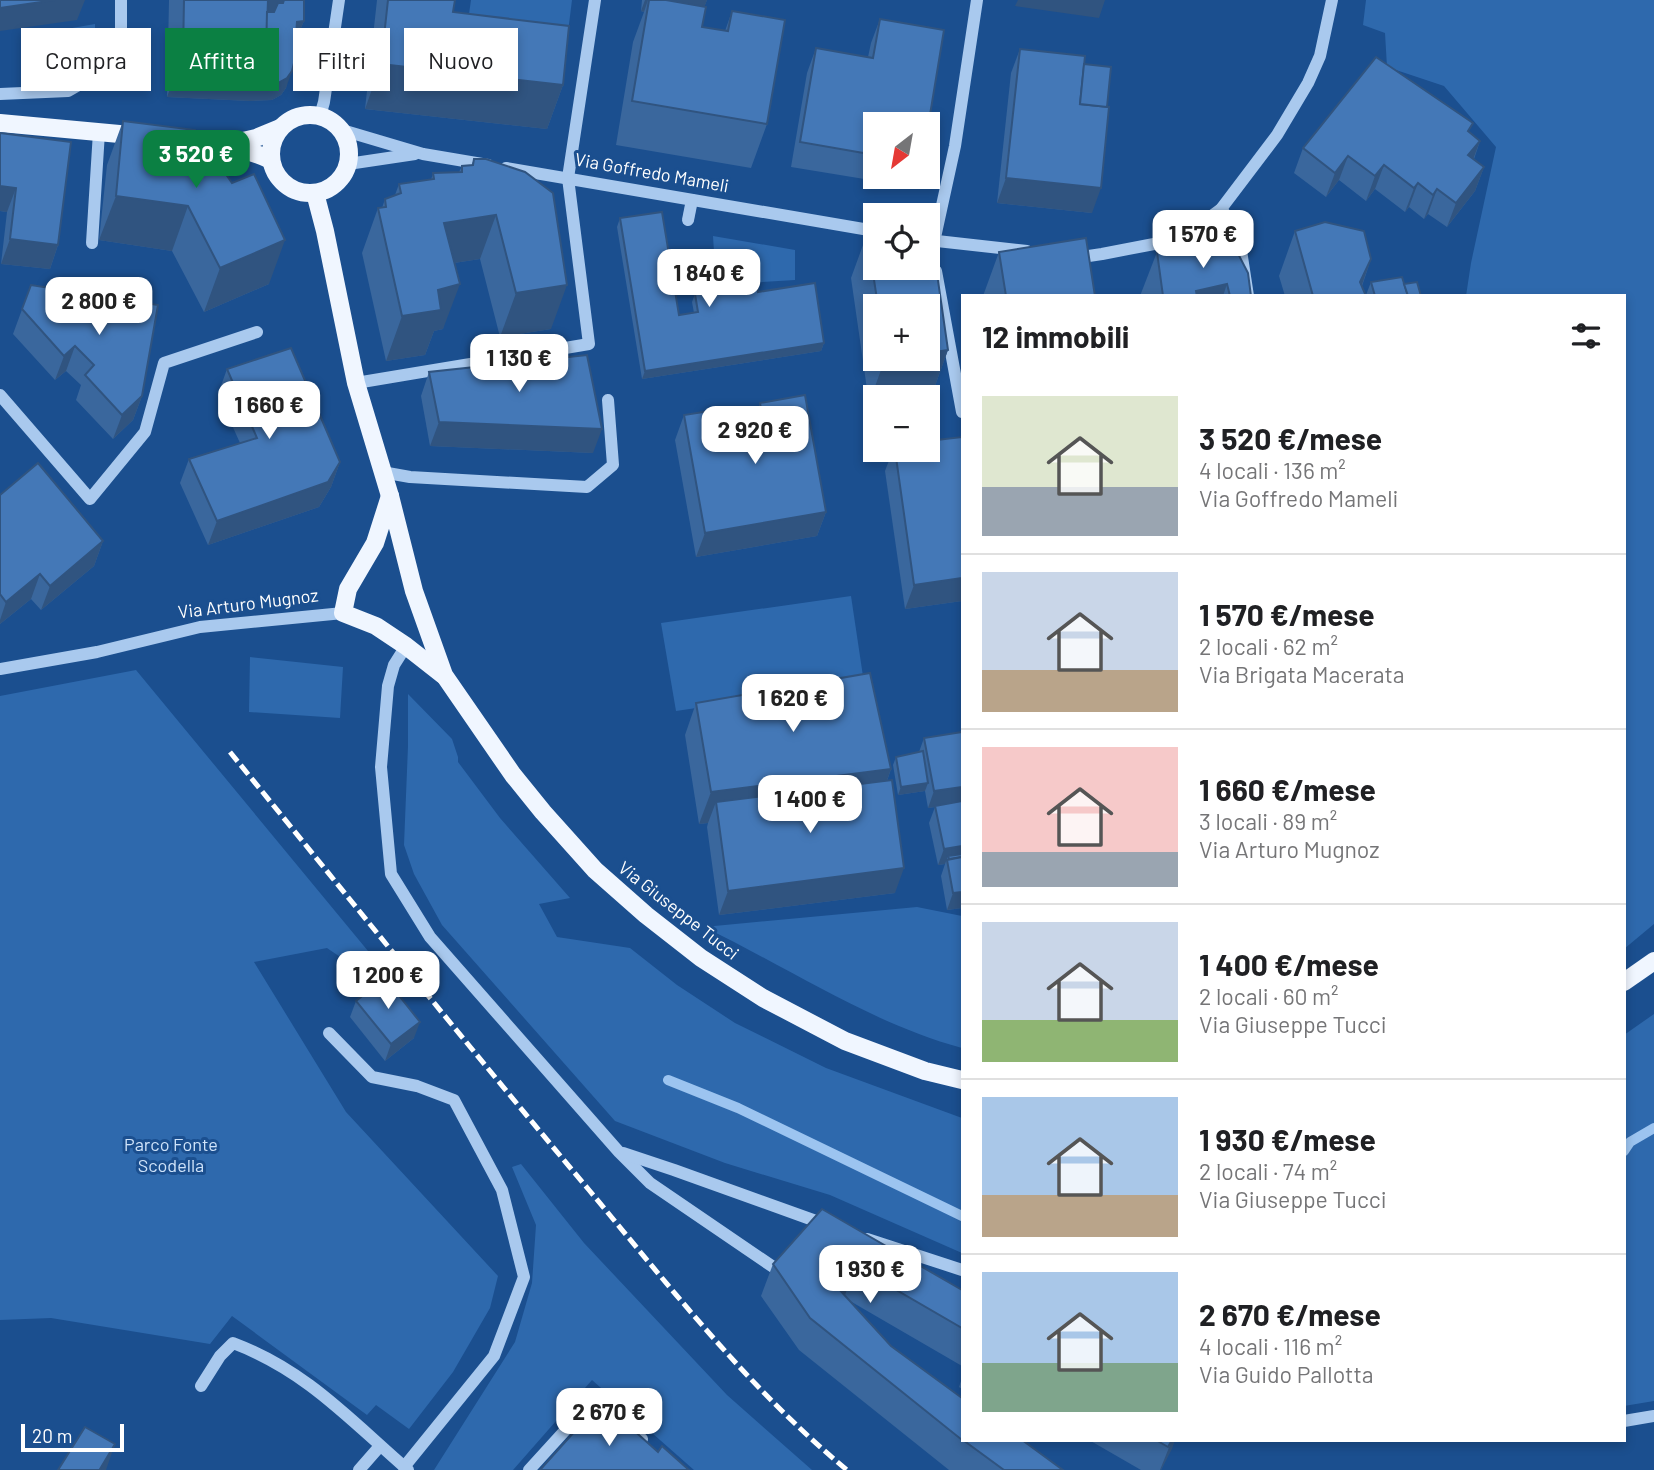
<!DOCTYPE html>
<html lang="it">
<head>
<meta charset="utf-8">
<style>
	:root { --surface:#fff; --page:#f2f2f2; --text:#202124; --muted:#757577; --line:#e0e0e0; --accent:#0b8043 }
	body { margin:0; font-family:Barlow,sans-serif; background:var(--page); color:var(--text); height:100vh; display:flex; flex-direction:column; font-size:26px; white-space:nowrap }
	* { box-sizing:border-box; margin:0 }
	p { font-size:23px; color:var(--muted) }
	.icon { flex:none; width:38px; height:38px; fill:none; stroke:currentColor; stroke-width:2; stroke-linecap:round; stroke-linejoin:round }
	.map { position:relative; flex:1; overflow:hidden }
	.panel { position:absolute; left:961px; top:294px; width:665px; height:1148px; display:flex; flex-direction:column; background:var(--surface); border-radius:0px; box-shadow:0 4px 10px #0003 }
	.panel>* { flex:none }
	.top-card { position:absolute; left:21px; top:28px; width:665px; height:63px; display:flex; gap:14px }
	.needle { width:46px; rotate:211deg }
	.controls { position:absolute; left:863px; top:112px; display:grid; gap:14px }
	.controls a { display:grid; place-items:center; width:77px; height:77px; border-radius:0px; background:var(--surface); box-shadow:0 4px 10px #0003; font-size:35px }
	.scale { position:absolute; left:21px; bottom:18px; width:103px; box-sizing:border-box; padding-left:7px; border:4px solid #fff; border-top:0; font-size:19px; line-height:24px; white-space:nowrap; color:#fff; -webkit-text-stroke:5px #1b4f8f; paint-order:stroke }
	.price { position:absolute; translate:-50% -60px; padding:0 16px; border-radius:14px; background:#fff; color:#222; font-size:23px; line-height:46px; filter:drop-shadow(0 2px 4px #0008) }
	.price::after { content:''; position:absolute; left:50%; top:42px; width:21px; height:16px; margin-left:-10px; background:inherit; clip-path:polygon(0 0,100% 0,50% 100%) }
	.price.current { background:var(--accent); color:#fff }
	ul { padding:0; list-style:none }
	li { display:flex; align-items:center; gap:21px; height:175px; padding:0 21px }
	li+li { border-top:2px solid var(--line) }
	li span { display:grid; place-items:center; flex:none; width:196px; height:140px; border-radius:0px; color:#555 }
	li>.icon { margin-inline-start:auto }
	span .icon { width:84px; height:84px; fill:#fffc; stroke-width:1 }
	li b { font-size:30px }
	h2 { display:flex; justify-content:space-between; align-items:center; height:84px; padding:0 21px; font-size:30px }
	.pill { padding:0 24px; border-radius:0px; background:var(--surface); box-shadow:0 4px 10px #0003; font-size:24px; line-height:63px }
	.pill.current { background:var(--accent); color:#fff }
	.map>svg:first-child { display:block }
	.green { fill:#2e69ad }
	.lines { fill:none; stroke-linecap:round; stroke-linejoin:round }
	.stream { stroke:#9cc4f0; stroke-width:10 }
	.minor { stroke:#a9c9ee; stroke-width:12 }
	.major { stroke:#f0f6ff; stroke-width:18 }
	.rail { stroke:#fff; stroke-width:5; stroke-dasharray:12 5; stroke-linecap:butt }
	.wall { fill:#3a679d; fill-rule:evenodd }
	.shaded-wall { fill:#305480 }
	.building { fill:#4478b7; stroke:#305480; stroke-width:2 }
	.labels { text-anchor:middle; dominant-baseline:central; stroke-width:6; stroke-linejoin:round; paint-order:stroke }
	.street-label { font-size:18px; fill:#fff; stroke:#1b4f8f }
	.park-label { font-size:18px; fill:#cfe3fa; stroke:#1b4f8f }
</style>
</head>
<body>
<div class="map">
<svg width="1654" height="1470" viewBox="0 0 1654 1470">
	<rect width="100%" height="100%" fill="#1b4f8f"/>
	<g class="green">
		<polygon points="471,0 572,0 566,48 466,35"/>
		<polygon points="1366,0 1654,0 1654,924 1624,949 1624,296 1466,296 1471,263 1496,147 1444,86 1387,67 1385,33 1363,25"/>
		<polygon points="95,24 95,45 88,61 75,74 26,80 21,37"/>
		<polygon points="713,236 795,250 795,280 716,285"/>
		<polygon points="851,596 864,683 676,711 661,623"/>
		<polygon points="250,657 343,667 340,718 249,712"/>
		<polygon points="136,670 368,951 349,963 327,948 254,962 346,1112 498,1276 490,1308 453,1372 409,1429 376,1405 367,1415 232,1316 210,1344 51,1318 0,1320 0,696"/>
		<polygon points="408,694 452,739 458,757 458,762 500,818 570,898 539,904 557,937 630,948 677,985 735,1023 826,1068 962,1118 962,1253 830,1195 725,1163 615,1121 442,925 414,874 404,845 408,746"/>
		<path d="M917 907 962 916V1048C870 1023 789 968 704 927Z"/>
		<polygon points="1654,1014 1654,1401 1624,1406 1624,1035"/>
		<polygon points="521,1164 584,1243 727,1395 812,1470 694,1470 592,1380 513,1470 434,1470 515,1342 532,1283 536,1225 512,1167"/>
	</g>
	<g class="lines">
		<g class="stream">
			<polyline points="668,1080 738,1108 962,1216"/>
			<polyline points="1624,1151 1630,1142 1654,1128"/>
		</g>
		<g class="minor">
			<polyline points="0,94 68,91 103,71 121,45 121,0"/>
			<polyline points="320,116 324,102 339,0"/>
			<polyline points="342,130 423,154 488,165"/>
			<polyline points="348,164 415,154"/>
			<polyline points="506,168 875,231"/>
			<polyline points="1221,209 1238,231 1248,296"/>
			<polyline points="688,220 692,200"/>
			<polyline points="928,240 1027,251"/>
			<polyline points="92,243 99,132"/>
			<polyline points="934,250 934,242 955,146 977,0"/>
			<polyline points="1073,256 1082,257 1102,254 1154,244 1191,231 1221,209 1277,135 1308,83 1320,56 1332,0"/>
			<polyline points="936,271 962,412"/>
			<polyline points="356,383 589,344 568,178 595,0"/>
			<polyline points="0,395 90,499 145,432 164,363 257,332"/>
			<polyline points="382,472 410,477 587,487 613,465 608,400"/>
			<polyline points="406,646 394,665 388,686 381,767 391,874 430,937 619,1152 650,1183 782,1273"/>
			<polyline points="0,669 97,652 200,627 343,613"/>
			<polyline points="329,1033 372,1077 417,1086 454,1100 502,1190 524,1277 494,1356 404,1467"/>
			<polyline points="623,1153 674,1170 827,1225"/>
			<polyline points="867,1239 962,1270"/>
			<path d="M201 1386 220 1356 233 1343C307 1371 350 1420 408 1470"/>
			<polyline points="1624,1421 1654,1416"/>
			<polyline points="359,1470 380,1446"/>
			<polyline points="529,1470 580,1414 630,1429 642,1439"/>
		</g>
		<g class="major">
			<circle cx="310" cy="154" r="39"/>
			<polyline points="0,123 141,136"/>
			<path d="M172 139C207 143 239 145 271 160"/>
			<polyline points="230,144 256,138 280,128"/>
			<polyline points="315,193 325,231 356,383 390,496 414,591 444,675 513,775 543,812 595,870 646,915 701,958 763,998 845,1041 925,1071 962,1080"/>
			<polyline points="390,496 375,543 348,589 343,613 376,626 406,646 443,675"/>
			<polyline points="1624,982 1654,961"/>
		</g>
		<path class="rail" d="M230 752C349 898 467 1045 589 1190 670 1287 749 1389 847 1470"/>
	</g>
	<g class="wall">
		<polygon points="169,0 304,0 304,21 297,37 296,38 286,88 281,95 272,100 250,101 167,97"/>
		<polygon points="377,0 455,0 453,12 563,85 547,129 365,109"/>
		<polygon points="642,0 707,0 704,7 702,27 725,31 732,11 767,124 751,168 616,145 633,42 644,12 641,11"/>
		<polygon points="880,19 875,124 875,177 916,177 913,187 791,167 807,73 816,48 868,57 871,43"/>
		<polygon points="1020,49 1084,64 1092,213 997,203 1011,73"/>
		<polygon points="123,121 269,284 204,312 172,251 99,240 107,165"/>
		<polygon points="1469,132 1480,141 1474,159 1484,167 1475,191 1447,227 1428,214 1424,219 1409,207 1405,212 1375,189 1366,201 1339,180 1326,197 1294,173 1303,148"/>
		<polygon points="0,133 58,245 50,269 1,264 7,212 0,211"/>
		<polygon points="474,159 551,329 500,337 480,259 454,263 443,329 434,331 425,355 386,361 362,253 378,208 382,208 385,199 395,195 399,184 431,180 433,173 459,172 462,166 471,166"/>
		<polygon points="620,218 679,315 694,313 692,302 695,294 758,292 824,343 821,351 642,379 617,227"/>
		<path d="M930 225 948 350 932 394 909 397H875V402L869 403 851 278 867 234 875 233V268H928V226ZM875 306H928V359H875Z"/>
		<polygon points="1295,231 1371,259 1362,286 1366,295 1371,282 1404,284 1421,296 1285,296 1279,276"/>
		<polygon points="999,252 1095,296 983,296"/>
		<polygon points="1157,252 1251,296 1140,296"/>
		<polygon points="31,285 142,396 133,420 113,439 76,400 81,385 66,371 55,380 13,334"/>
		<polygon points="227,369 340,462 331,487 319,507 208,545 180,483 189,459 240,443 218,394"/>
		<polygon points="429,372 593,453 430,446 421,396"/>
		<polygon points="760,403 826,512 817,536 696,557 675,440 684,415 739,432 751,429 751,427"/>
		<polygon points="893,450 928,450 962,601 905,609 885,471"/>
		<polygon points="0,495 103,541 94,566 41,610 31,599 0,624"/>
		<polygon points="696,703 891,769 887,781 895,893 719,915 707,827 708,823 699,824 685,735"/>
		<polygon points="962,732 962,908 947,910 941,876 945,864 938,865 929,823 935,807 928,808 925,791 898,795 893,765 896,757 919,752 924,738"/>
		<polygon points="356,1001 414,1038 385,1061 350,1017"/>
		<polygon points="822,1209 962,1290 962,1366 850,1301 891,1346 962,1398 962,1440 1022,1440 1063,1470 949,1470 799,1350 761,1296 773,1264"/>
		<polygon points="962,1378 962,1389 959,1387"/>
		<polygon points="1089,1440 1175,1440 1161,1470 1141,1470"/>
	</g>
	<g class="shaded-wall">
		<polygon points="55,0 85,0 77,20 0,31 0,8"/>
		<polygon points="263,0 284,0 268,29"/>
		<polygon points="645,0 648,0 644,12 641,11"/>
		<polygon points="649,0 707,0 700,19"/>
		<polygon points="1018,0 1105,0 1099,18 1015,6"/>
		<polygon points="304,21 297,37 291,38 297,22"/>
		<polygon points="183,53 266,56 292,71 286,88 281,95 272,100 250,101 167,97"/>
		<polygon points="381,64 563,85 547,129 365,109"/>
		<polygon points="1480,141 1471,165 1468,155"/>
		<polygon points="1348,156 1339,180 1326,197 1335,173"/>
		<polygon points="1384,165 1375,189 1366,201 1375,176"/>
		<polygon points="1484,167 1475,191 1447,227 1456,203"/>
		<polygon points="1006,178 1101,188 1092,213 997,203"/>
		<polygon points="1418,183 1409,207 1405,212 1414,188"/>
		<polygon points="0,186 16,188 7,212 0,211"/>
		<polygon points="1437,189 1428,214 1424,219 1433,195"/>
		<polygon points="116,196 188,206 172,251 99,240"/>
		<polygon points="496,215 480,259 428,267 444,223"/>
		<polygon points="10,239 58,245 50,269 1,264"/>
		<polygon points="285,240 269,284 204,312 220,268"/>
		<polygon points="1371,259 1358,296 1360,282"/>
		<polygon points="460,284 443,329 434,331 425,355 386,361 402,316 438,290"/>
		<polygon points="1227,284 1223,296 1194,296 1196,291"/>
		<polygon points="567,285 551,329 500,337 516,293"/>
		<polygon points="824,343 821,351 642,379 645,371"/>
		<polygon points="75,346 66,371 55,380 64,356"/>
		<polygon points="948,350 932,394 909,397 875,397 875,402 869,403 885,359 928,359 928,353"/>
		<polygon points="142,396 133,420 113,439 122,415"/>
		<polygon points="439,422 602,429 593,453 430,446"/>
		<polygon points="340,462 331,487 319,507 208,545 217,521"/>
		<polygon points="826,512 817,536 696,557 705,533"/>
		<polygon points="103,541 94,566 41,610 50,586"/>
		<polygon points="40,574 31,599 0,624 0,620 6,602"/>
		<polygon points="962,578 962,601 905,609 914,585"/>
		<polygon points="891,769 880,801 716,802 708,823 699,824 711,792"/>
		<polygon points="928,783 925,791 898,795 901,787"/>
		<polygon points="962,787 962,803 928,808 934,791"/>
		<polygon points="962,846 962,862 948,856 945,864 938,865 944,849"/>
		<polygon points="904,868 895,893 719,915 728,891"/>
		<polygon points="962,892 962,908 947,910 953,893"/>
		<polygon points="420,1022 414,1038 385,1061 391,1044"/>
		<polygon points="855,1266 844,1298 837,1287"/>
		<polygon points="1172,1440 1175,1440 1172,1449 1161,1470 1160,1470"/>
		<polygon points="115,1444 106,1470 100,1470"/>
	</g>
	<g class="building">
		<polygon points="0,0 55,0 0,8"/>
		<polygon points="184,0 268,0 266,56 183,53"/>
		<polygon points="284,0 304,0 304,21 297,22 294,63 292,71 287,78 278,83 256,84 266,56 267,12 274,12 278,3 283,3"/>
		<polygon points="388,0 455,0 453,12 569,26 563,85 381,64"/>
		<polygon points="649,0 666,0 706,7 702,27 728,31 732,11 785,20 767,124 632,101"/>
		<polygon points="880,19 944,30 928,127 928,124 875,124 875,155 800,142 816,48 873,58"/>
		<polygon points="1020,49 1085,56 1080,104 1109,107 1101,188 1006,178"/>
		<polygon points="1376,57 1473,123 1468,131 1480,141 1468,155 1484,167 1456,203 1437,189 1433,195 1418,183 1414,188 1384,165 1375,176 1348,156 1335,173 1303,148"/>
		<polygon points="1084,64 1111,67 1107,107 1080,104"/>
		<polygon points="123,121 195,130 192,161 209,161 223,170 232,183 254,174 285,240 220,268 188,206 116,196"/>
		<polygon points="0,133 71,142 58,245 10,239 16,188 0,186"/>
		<polygon points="474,159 486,159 525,172 553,193 567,285 516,293 496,215 444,223 460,284 438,290 441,310 402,316 378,208 386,207 385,199 401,193 399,184 434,179 433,173 462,172 462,166 473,165"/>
		<polygon points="662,212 679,315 698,312 695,294 757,284 758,292 815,283 824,343 645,371 620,218"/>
		<polygon points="1325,222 1364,231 1371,259 1360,282 1366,296 1313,296 1295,231"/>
		<polygon points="930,225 948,350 928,353 928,306 878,306 867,234 875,233 875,268 928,268 928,226"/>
		<polygon points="1086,238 1095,296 1006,296 999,252"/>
		<polygon points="1231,240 1248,273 1251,296 1230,296 1227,284 1196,291 1197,296 1163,296 1157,252"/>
		<polygon points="1402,277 1408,296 1375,296 1371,282"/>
		<polygon points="1417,282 1421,296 1408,296 1404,284"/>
		<polygon points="31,285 158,305 142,396 122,415 85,375 94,365 75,346 64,356 22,309"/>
		<polygon points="291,348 340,462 328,482 217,521 189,459 257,438 227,369"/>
		<polygon points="587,355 602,429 439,422 429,372"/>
		<polygon points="805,395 826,512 705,533 684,415 735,407 739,432 764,427 760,403"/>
		<polygon points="962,437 962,578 914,585 895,450 928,450 928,441"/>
		<polygon points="38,463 103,541 50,586 40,574 6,602 0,594 0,495"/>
		<polygon points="870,673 891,769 711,792 696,703"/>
		<polygon points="962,732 962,787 934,791 924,738"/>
		<polygon points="923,751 928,783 901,787 896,757"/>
		<polygon points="892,780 904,868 728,891 716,802"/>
		<polygon points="962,801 962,846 944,849 935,806"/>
		<polygon points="962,854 962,857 949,859 948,856"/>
		<polygon points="962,857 962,892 953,893 947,860"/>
		<polygon points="385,978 420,1022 391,1044 356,1001"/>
		<polygon points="822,1209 962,1290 962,1328 855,1266 837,1287 891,1346 962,1398 962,1440 810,1318 773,1264"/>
		<polygon points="602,1401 622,1419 617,1425 626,1432 630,1427 658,1452 662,1446 689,1470 540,1470"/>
		<polygon points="85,1427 115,1444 100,1469 101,1470 58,1470"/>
		<polygon points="963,1440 1022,1440 1063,1470 1004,1470"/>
		<polygon points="1156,1440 1172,1440 1168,1447"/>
	</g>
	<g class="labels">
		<g class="street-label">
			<text transform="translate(652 172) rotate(10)">Via Goffredo Mameli</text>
			<text transform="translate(248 603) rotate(-7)">Via Arturo Mugnoz</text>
			<text transform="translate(679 910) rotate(38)">Via Giuseppe Tucci</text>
		</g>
		<g class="park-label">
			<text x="171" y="1144">Parco Fonte<tspan x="171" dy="21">Scodella</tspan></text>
		</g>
	</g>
</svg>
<div class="controls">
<a><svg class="needle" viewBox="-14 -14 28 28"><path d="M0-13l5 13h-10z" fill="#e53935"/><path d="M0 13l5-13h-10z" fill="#757577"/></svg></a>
<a><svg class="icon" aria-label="locate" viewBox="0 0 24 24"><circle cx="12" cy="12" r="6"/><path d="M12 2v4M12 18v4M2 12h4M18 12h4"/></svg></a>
<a>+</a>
<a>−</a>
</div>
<div class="scale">20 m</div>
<b class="price current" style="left:196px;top:190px">3 520 €</b>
<b class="price" style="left:1203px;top:270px">1 570 €</b>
<b class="price" style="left:709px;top:309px">1 840 €</b>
<b class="price" style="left:99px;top:337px">2 800 €</b>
<b class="price" style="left:519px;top:394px">1 130 €</b>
<b class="price" style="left:269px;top:441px">1 660 €</b>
<b class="price" style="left:755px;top:466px">2 920 €</b>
<b class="price" style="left:793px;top:734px">1 620 €</b>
<b class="price" style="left:810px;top:835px">1 400 €</b>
<b class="price" style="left:388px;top:1011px">1 200 €</b>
<b class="price" style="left:870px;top:1305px">1 930 €</b>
<b class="price" style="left:609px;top:1448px">2 670 €</b>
<div class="top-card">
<a class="pill">Compra</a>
<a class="pill current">Affitta</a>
<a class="pill">Filtri</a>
<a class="pill">Nuovo</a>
</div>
<section class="panel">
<h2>12 immobili<svg class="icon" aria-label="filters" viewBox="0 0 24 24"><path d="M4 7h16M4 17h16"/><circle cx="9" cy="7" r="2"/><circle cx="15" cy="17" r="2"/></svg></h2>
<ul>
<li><span style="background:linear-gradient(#dfe7d0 65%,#9aa5b1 0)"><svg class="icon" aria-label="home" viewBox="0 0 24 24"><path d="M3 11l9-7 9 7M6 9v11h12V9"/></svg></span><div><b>3 520 €/mese</b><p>4 locali · 136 m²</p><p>Via Goffredo Mameli</p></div></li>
<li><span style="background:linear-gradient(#c9d6e8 70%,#b9a48a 0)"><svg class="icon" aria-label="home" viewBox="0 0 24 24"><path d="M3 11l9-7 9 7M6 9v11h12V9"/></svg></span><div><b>1 570 €/mese</b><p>2 locali · 62 m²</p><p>Via Brigata Macerata</p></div></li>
<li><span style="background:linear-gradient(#f6c9c9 75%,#9aa5b1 0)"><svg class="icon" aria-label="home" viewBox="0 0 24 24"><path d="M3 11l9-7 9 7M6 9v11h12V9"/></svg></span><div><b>1 660 €/mese</b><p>3 locali · 89 m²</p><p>Via Arturo Mugnoz</p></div></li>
<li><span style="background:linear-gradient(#c9d6e8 70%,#8fb573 0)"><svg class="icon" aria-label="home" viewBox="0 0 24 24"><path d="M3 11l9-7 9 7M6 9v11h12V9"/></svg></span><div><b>1 400 €/mese</b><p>2 locali · 60 m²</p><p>Via Giuseppe Tucci</p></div></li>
<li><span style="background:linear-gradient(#a9c7e8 70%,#b9a48a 0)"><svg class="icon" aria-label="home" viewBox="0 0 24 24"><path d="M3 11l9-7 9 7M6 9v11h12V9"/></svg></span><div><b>1 930 €/mese</b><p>2 locali · 74 m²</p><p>Via Giuseppe Tucci</p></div></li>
<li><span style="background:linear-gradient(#a9c7e8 65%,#7fa58c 0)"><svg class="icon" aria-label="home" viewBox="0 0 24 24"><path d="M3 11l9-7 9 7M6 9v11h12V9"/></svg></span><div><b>2 670 €/mese</b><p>4 locali · 116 m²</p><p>Via Guido Pallotta</p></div></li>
</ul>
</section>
</div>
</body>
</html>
